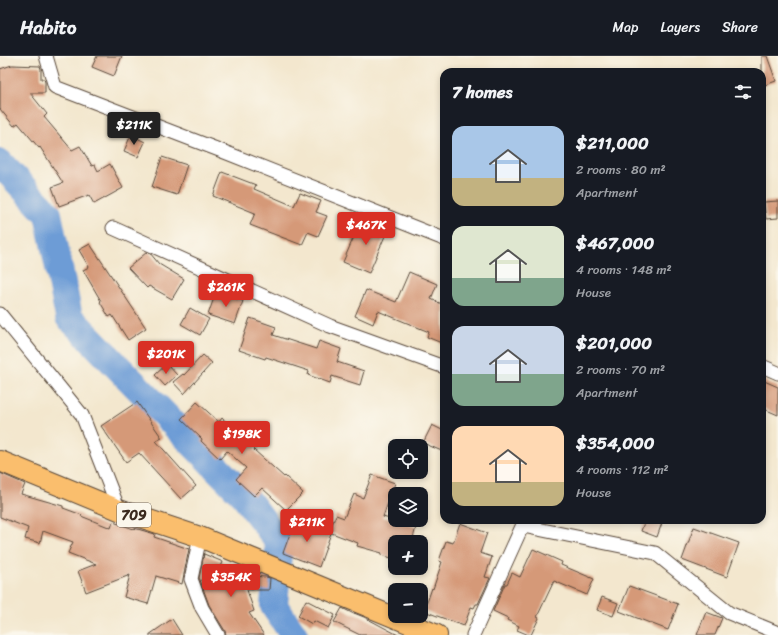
<!DOCTYPE html>
<html lang="en">
<head>
<meta charset="utf-8">
<style>
	:root { --surface:#171b24; --page:#20242c; --text:#f1f3f6; --muted:#9ea1a6; --line:#363941; --accent:#d93025 }
	body { margin:0; font-family:Sriracha,sans-serif; background:var(--page); color:var(--text); height:100vh; display:flex; flex-direction:column; font-size:15px; white-space:nowrap }
	* { box-sizing:border-box; margin:0 }
	p { font-size:13px; color:var(--muted) }
	.icon { flex:none; width:22px; height:22px; fill:none; stroke:currentColor; stroke-width:2; stroke-linecap:round; stroke-linejoin:round }
	.map { position:relative; flex:1; overflow:hidden }
	.sheet { position:absolute; left:440px; top:12px; width:326px; height:456px; display:flex; flex-direction:column; background:var(--surface); border-radius:12px; box-shadow:0 2px 6px #0003 }
	.sheet>* { flex:none }
	.fabs { position:absolute; left:388px; top:383px; display:grid; gap:8px }
	.fabs a { display:grid; place-items:center; width:40px; height:40px; border-radius:8px; background:var(--surface); box-shadow:0 2px 6px #0003; font-size:20px }
	.price { position:absolute; translate:-50% -34px; padding:0 9px; border-radius:4px; background:var(--accent); color:#fff; font-size:13px; line-height:26px; filter:drop-shadow(0 1px 2px #0008) }
	.price::after { content:''; position:absolute; left:50%; top:24px; width:12px; height:9px; margin-left:-6px; background:inherit; clip-path:polygon(0 0,100% 0,50% 100%) }
	.price.selected { background:#222; color:#fff }
	ul { padding:0; list-style:none }
	li { display:flex; align-items:center; gap:12px; height:100px; padding:0 12px }
	li span { display:grid; place-items:center; flex:none; width:112px; height:80px; border-radius:12px; color:#555 }
	li>.icon { margin-inline-start:auto }
	span .icon { width:48px; height:48px; fill:#fffc; stroke-width:1 }
	li b { font-size:17px }
	h2 { display:flex; justify-content:space-between; align-items:center; height:48px; padding:0 12px; font-size:17px }
	header { display:flex; align-items:center; gap:24px; box-sizing:border-box; height:56px; padding:0 20px; background:var(--surface); border-bottom:1px solid var(--line) }
	header strong { font-size:19px }
	nav { display:flex; gap:22px; margin-inline-start:auto; font-size:14px }
	.map>svg:first-child { display:block }
	.lines { fill:none; stroke-linecap:round; stroke-linejoin:round }
	.river { stroke:#6d9cd6; stroke-width:28 }
	.building { fill:#d59978 }
	.street-casing { stroke:#574638; stroke-width:15 }
	.primary-casing { stroke:#574638; stroke-width:22 }
	.street { stroke:#fff; stroke-width:13 }
	.primary { stroke:#fabe6d; stroke-width:20 }
	.labels { text-anchor:middle; dominant-baseline:central; stroke-width:3; stroke-linejoin:round; paint-order:stroke }
	.shield { fill:#fbf7ec; stroke:#75685c; stroke-width:1 }
	.shield-label { font-size:14px; font-weight:bold; fill:#3b2a1e }
</style>
</head>
<body>
<header>
<strong>Habito</strong>
<nav><a>Map</a><a>Layers</a><a>Share</a></nav>
</header>
<div class="map">
<svg width="778" height="579" viewBox="0 0 778 579">
	<rect width="100%" height="100%" fill="#fbf7ec"/>
	<filter id="ink" filterUnits="userSpaceOnUse"><feTurbulence type="fractalNoise" baseFrequency=".025" numOctaves="2"/><feDisplacementMap in="SourceGraphic" scale="8" xChannelSelector="R" yChannelSelector="G"/><feConvolveMatrix kernelMatrix="1 2 1 2 8 2 1 2 1" color-interpolation-filters="sRGB"/></filter>
	<filter id="wash" filterUnits="userSpaceOnUse"><feTurbulence type="fractalNoise" baseFrequency=".012" numOctaves="4" result="noise"/><feDisplacementMap in="SourceGraphic" scale="16" xChannelSelector="R" yChannelSelector="G"/><feGaussianBlur stdDeviation="0.9" result="paint"/><feColorMatrix in="noise" values="0 0 0 0 0 0 0 0 0 0 0 0 0 0 0 0 0 1.4 0 .05"/><feComposite in="paint" operator="in"/></filter>
	<g filter="url(#wash)">
		<rect width="100%" height="100%" fill="#f3e7ce"/>
		<g class="lines">
			<polyline class="river" points="0,107 48,158 69,261 245,441 279,486 274,550 294,579"/>
		</g>
		<g id="blocks">
			<g class="building">
				<polygon points="97,0 122,0 114,20 92,11"/>
				<polygon points="762,0 767,0 776,25 762,30"/>
				<polygon points="12,9 40,10 41,13 41,23 44,23 45,26 45,37 30,37 47,58 44,61 72,94 80,90 92,110 95,109 98,115 110,108 123,132 94,148 89,139 59,150 52,131 63,127 40,91 39,92 18,67 14,70 0,53 0,13"/>
				<polygon points="131,79 145,86 138,101 124,95"/>
				<polygon points="162,101 187,109 177,139 152,131"/>
				<polygon points="222,116 256,129 254,133 294,150 300,137 321,145 316,156 327,160 318,180 308,176 302,189 250,169 255,157 213,140"/>
				<polygon points="778,145 778,162 766,163 764,146"/>
				<polygon points="362,162 388,173 369,217 343,206"/>
				<polygon points="90,188 146,272 128,284 112,259 109,261 100,246 101,245 83,214 89,211 79,194"/>
				<polygon points="147,196 150,197 159,208 184,223 172,243 149,230 147,232 128,212"/>
				<polygon points="409,216 437,228 431,243 444,249 444,288 427,281 429,276 378,255 373,268 355,260 366,234 396,246"/>
				<polygon points="216,236 243,245 235,268 208,259"/>
				<polygon points="190,252 209,263 200,279 181,268"/>
				<polygon points="250,262 276,271 273,279 316,293 319,285 341,293 337,306 364,315 360,329 332,320 330,327 308,319 309,315 266,301 265,303 239,294"/>
				<polygon points="203,299 212,307 184,338 173,326 183,318 184,319"/>
				<polygon points="167,308 177,319 165,330 155,319"/>
				<polygon points="762,324 778,331 778,359 762,352"/>
				<polygon points="137,346 162,382 156,385 196,430 181,443 139,397 126,406 101,370"/>
				<polygon points="197,346 219,366 222,362 232,371 237,366 247,376 252,371 265,383 254,394 284,421 285,420 303,437 286,454 262,432 254,440 236,423 246,412 227,395 220,403 201,385 202,383 181,363"/>
				<polygon points="432,369 444,375 444,396 423,387"/>
				<polygon points="0,417 25,428 21,438 63,450 63,452 82,459 81,460 111,472 113,466 134,473 134,472 155,478 154,481 189,493 182,528 156,520 148,548 124,541 130,519 86,536 78,515 96,508 68,497 73,486 43,475 40,487 25,483 28,472 0,461"/>
				<polygon points="372,419 395,427 383,461 416,471 412,486 395,486 395,503 381,499 382,497 357,490 358,487 329,476 336,459 344,462 354,438 363,442"/>
				<polygon points="295,464 331,477 319,511 283,497"/>
				<polygon points="645,464 663,464 657,481 641,475"/>
				<polygon points="460,467 487,477 480,497 492,501 485,521 490,522 478,548 476,548 474,552 471,551 464,570 424,555 432,532 433,533 442,506 439,505 446,485 453,487"/>
				<polygon points="694,471 739,487 727,521 682,504"/>
				<polygon points="533,493 562,506 561,509 594,523 587,539 554,525 537,561 539,562 531,579 529,579 517,574 519,570 507,564 508,562 493,555 505,528 507,528 512,517 520,521"/>
				<polygon points="204,498 223,506 221,511 225,528 249,520 266,521 270,522 269,534 247,534 254,555 249,557 264,579 226,579 225,575 209,549 200,524 199,522"/>
				<polygon points="629,530 678,548 668,574 619,555"/>
				<polygon points="602,541 618,547 613,560 597,554"/>
				<polygon points="306,544 335,559 328,572 314,565 312,568 298,560"/>
				<polygon points="342,552 354,558 354,557 364,561 398,579 360,579 334,566"/>
				<polygon points="706,556 722,562 715,579 697,579"/>
				<polygon points="172,563 182,579 149,579"/>
			</g>
		</g>
	</g>
	<g filter="url(#ink)">
		<use href="#blocks" fill-opacity="0" stroke="#574638" stroke-width="1"/>
		<g class="lines">
			<defs>
				<g id="street">
					<polyline points="46,0 55,31 227,97 444,183"/>
					<polyline points="113,172 330,270 444,311"/>
					<polyline points="0,258 82,359 119,454"/>
					<polyline points="762,310 778,317"/>
					<polyline points="523,470 655,497 729,557 778,577"/>
					<polyline points="200,481 191,523 202,552 218,579"/>
					<polyline points="473,579 525,464"/>
				</g>
				<polyline id="primary" points="0,405 119,454 200,481 437,579"/>
			</defs>
			<use href="#street" class="street-casing"/>
			<use href="#primary" class="primary-casing"/>
			<use href="#street" class="street"/>
			<use href="#primary" class="primary"/>
		</g>
	</g>
	<g class="labels">
		<rect class="shield" x="117" y="447" width="34" height="24" rx="3"/>
		<g class="shield-label">
			<text x="134" y="459">709</text>
		</g>
	</g>
</svg>
<div class="fabs">
<a><svg class="icon" aria-label="locate" viewBox="0 0 24 24"><circle cx="12" cy="12" r="6"/><path d="M12 2v4M12 18v4M2 12h4M18 12h4"/></svg></a>
<a><svg class="icon" aria-label="layers" viewBox="0 0 24 24"><path d="M12 4l9 5-9 5-9-5zM3 14l9 5 9-5"/></svg></a>
<a>+</a>
<a>−</a>
</div>
<b class="price selected" style="left:134px;top:90px">$211K</b>
<b class="price" style="left:366px;top:190px">$467K</b>
<b class="price" style="left:226px;top:252px">$261K</b>
<b class="price" style="left:166px;top:319px">$201K</b>
<b class="price" style="left:242px;top:399px">$198K</b>
<b class="price" style="left:307px;top:487px">$211K</b>
<b class="price" style="left:231px;top:542px">$354K</b>
<section class="sheet">
<h2>7 homes<svg class="icon" aria-label="filters" viewBox="0 0 24 24"><path d="M4 7h16M4 17h16"/><circle cx="9" cy="7" r="2"/><circle cx="15" cy="17" r="2"/></svg></h2>
<ul>
<li><span style="background:linear-gradient(#a9c7e8 65%,#c2b280 0)"><svg class="icon" aria-label="home" viewBox="0 0 24 24"><path d="M3 11l9-7 9 7M6 9v11h12V9"/></svg></span><div><b>$211,000</b><p>2 rooms · 80 m²</p><p>Apartment</p></div></li>
<li><span style="background:linear-gradient(#dfe7d0 65%,#7fa58c 0)"><svg class="icon" aria-label="home" viewBox="0 0 24 24"><path d="M3 11l9-7 9 7M6 9v11h12V9"/></svg></span><div><b>$467,000</b><p>4 rooms · 148 m²</p><p>House</p></div></li>
<li><span style="background:linear-gradient(#c9d6e8 60%,#7fa58c 0)"><svg class="icon" aria-label="home" viewBox="0 0 24 24"><path d="M3 11l9-7 9 7M6 9v11h12V9"/></svg></span><div><b>$201,000</b><p>2 rooms · 70 m²</p><p>Apartment</p></div></li>
<li><span style="background:linear-gradient(#ffd9b3 70%,#c2b280 0)"><svg class="icon" aria-label="home" viewBox="0 0 24 24"><path d="M3 11l9-7 9 7M6 9v11h12V9"/></svg></span><div><b>$354,000</b><p>4 rooms · 112 m²</p><p>House</p></div></li>
</ul>
</section>
</div>
</body>
</html>
